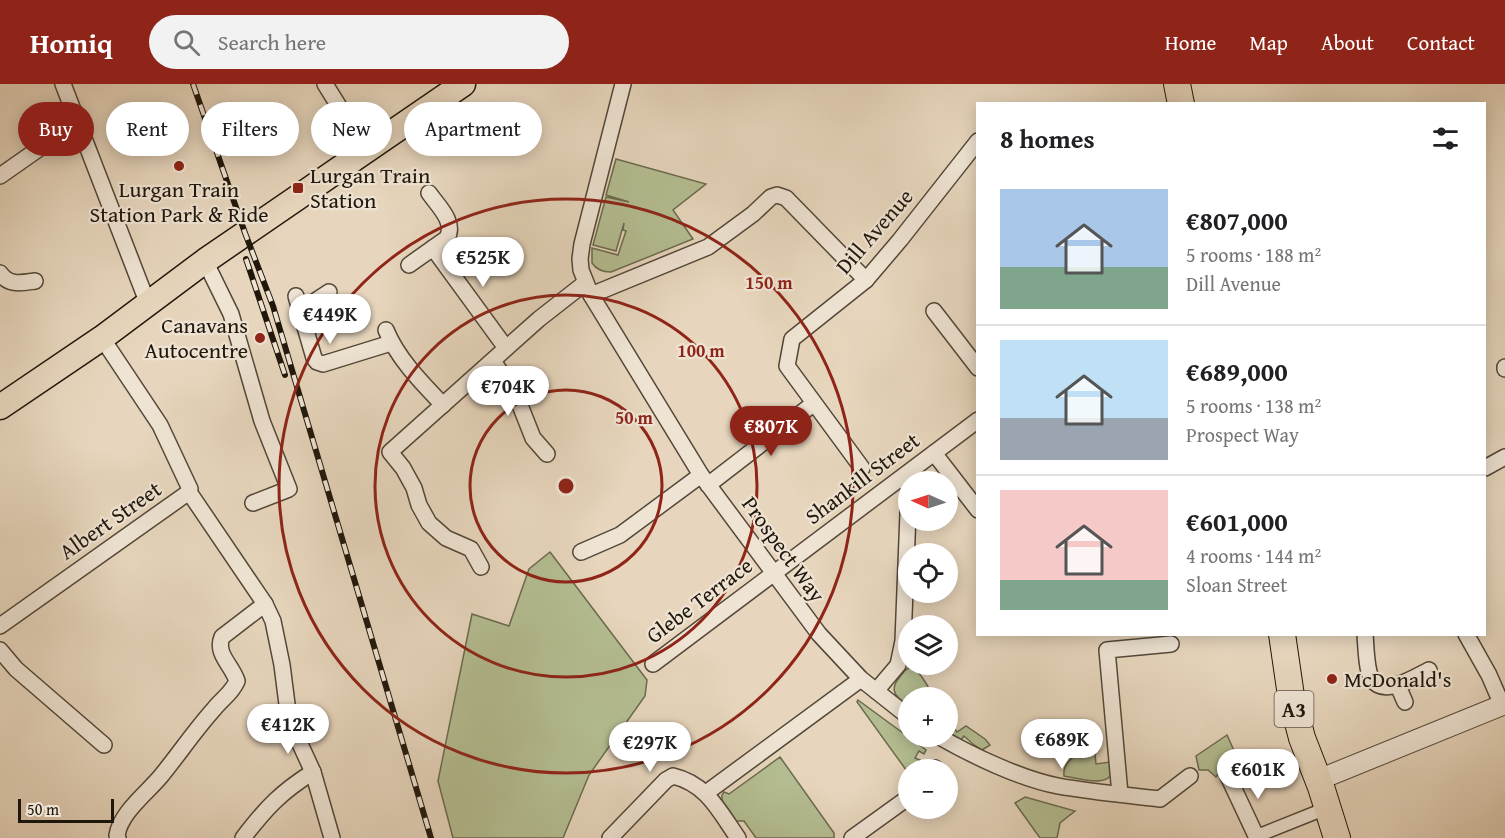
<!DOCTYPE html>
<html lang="en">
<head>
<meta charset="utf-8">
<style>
	:root { --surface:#fff; --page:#f2f2f2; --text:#202124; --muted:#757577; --line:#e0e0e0; --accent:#8f2418 }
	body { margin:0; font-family:"Gentium Book Plus",serif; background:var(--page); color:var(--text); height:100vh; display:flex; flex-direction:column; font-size:22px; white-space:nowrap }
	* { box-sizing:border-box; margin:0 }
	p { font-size:20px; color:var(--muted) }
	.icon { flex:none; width:33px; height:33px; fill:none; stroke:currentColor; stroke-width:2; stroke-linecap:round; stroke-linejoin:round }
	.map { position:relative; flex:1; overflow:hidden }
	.side { position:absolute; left:976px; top:18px; width:510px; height:534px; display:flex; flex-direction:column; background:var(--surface); border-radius:0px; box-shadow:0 3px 15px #0003 }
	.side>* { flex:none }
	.guide { position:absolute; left:18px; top:18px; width:570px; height:54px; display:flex; gap:12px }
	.needle { width:39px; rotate:273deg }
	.buttons { position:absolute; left:898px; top:387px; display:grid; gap:12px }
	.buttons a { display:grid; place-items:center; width:60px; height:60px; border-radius:50%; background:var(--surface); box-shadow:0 3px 15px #0003; font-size:30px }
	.scale { position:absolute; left:18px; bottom:15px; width:96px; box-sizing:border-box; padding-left:6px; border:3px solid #20170c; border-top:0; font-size:16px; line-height:21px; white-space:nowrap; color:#20170c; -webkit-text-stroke:4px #efe4d4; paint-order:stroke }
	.price { position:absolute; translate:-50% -51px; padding:0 14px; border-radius:21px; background:#fff; color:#222; font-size:20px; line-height:39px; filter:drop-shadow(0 2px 3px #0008) }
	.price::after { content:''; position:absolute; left:50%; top:36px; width:18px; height:14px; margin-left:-9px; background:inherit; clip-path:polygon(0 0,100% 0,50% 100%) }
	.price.current { background:var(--accent); color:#fff }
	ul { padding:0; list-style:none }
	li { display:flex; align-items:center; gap:18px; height:150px; padding:0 24px }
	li+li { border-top:2px solid var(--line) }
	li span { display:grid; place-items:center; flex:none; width:168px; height:120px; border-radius:0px; color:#555 }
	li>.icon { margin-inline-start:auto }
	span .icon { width:72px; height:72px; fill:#fffc; stroke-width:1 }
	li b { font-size:26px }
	h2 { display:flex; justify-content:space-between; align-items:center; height:72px; padding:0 24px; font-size:26px }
	.pill { padding:0 21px; border-radius:27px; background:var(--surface); box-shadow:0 3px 15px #0003; font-size:21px; line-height:54px }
	.pill.current { background:var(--accent); color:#fff }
	header { display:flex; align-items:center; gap:36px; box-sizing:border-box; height:84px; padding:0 30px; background:var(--accent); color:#fff }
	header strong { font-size:28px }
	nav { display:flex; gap:33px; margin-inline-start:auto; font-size:21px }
	.search { width:420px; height:54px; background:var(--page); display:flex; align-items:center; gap:15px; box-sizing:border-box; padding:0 21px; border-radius:33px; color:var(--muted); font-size:22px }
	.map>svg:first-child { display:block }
	.green { fill:#b4be92; stroke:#6a6a4f; stroke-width:1.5 }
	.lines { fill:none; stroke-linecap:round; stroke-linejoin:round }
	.pedestrian-casing { stroke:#524738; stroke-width:15 }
	.minor-casing { stroke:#524738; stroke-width:18 }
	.tertiary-casing { stroke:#524738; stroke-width:22 }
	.primary-casing { stroke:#20170c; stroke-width:27 }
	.trunk-casing { stroke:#20170c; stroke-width:28 }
	.pedestrian { stroke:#efe4d4; stroke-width:12 }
	.minor { stroke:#efe4d4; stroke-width:15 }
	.tertiary { stroke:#efe4d4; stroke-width:20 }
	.primary { stroke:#e7d6bd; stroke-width:24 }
	.trunk { stroke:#e7d6bd; stroke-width:26 }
	.rail-casing { stroke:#20170c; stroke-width:6 }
	.rail { stroke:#efe4d4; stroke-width:4; stroke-dasharray:11; stroke-linecap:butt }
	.ring { fill:none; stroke:#8f2418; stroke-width:3 }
	.poi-dot { fill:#8f2418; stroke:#efe4d4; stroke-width:2 }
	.labels { text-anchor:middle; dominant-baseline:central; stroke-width:4.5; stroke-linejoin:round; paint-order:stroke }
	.shield { fill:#efe4d4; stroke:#5e5448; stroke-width:1.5 }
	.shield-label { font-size:21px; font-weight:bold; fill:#20170c }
	.poi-label { font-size:22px; fill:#20170c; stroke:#efe4d4; text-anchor:start }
	.street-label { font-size:22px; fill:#20170c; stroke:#efe4d4 }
	.centre { fill:#8f2418; stroke:#efe4d4; stroke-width:3 }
	.ring-label { font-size:18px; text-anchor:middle; font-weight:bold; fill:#8f2418; stroke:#efe4d4; stroke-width:4.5; stroke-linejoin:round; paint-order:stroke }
</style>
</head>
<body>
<header>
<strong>Homiq</strong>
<div class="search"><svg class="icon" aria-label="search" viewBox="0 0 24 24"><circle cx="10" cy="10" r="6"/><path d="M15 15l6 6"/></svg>Search here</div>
<nav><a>Home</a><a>Map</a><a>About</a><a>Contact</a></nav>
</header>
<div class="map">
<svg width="1505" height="754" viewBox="0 0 1505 754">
	<rect width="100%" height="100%" fill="#e7d6bd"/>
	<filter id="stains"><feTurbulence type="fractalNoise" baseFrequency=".00333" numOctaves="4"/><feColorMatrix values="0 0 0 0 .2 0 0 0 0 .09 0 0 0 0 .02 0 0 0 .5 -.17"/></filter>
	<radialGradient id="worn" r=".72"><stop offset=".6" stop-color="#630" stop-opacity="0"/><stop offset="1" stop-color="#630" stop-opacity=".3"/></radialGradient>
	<g class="green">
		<path d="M616 75 706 100 673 126 693 155 611 188C603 188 596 185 592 179V164L618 171 626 147 623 146 624 139 616 167 593 161 606 113 629 118 606 111Z"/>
		<polygon points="550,468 647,596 645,612 589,691 563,754 453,754 438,697 472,530 509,542 529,485"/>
		<path d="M910 583C921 587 927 602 933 611L932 613 909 614V622C897 614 888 607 899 594 903 589 904 586 910 583Z"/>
		<polygon points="858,616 926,666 924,670 919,667 915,674 920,676 914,685 909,686 909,690 857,618"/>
		<polygon points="948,636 957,648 966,642 985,655 990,661 982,666 974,661 964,652 961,656 948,648"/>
		<polygon points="1227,651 1235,669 1216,693 1208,686 1199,686 1196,672"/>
		<path d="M1094 661 1096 680 1110 678C1121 708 1076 694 1064 692 1062 675 1081 669 1094 661Z"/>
		<polygon points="780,673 834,749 834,754 756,754 744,737 735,737 722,719 722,711 724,708 729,710"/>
		<polygon points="1025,713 1075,727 1060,739 1057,754 1040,754 1015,719"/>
	</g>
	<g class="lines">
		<defs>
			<polyline id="pedestrian" points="1257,752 1327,724"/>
			<g id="minor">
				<polyline points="63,0 148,220"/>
				<polyline points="325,0 366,66"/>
				<polyline points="623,0 582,160 580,175 581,186 591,211 701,391 819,550 861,595 909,633"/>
				<polyline points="0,92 77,38"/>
				<polyline points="433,164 506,264"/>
				<polyline points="205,177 231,230 262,337 289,405 253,419"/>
				<path d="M409 181 447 154C456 138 438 122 429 109"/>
				<path d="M0 189C9 202 21 199 35 197"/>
				<polyline points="591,211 708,163 753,130 771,113 777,111 786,114 866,196"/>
				<polyline points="296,212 314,274 317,278 323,280 391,259"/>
				<polyline points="300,227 329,208"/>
				<polyline points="934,227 978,284"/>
				<path d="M386 246C398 275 421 298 443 321"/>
				<polyline points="102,254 160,341 190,405 189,408 265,520 273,537 282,581 289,636 313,688 332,754"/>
				<polyline points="493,277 516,311 533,354 547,370"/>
				<polyline points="1505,283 1505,285"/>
				<polyline points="934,369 978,426"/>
				<polyline points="862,384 787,282 792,255 866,196 900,156 978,57"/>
				<polyline points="1485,384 1505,373"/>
				<polyline points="708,401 813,320"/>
				<polyline points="581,468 620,451 701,391"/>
				<polyline points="481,483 471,465 446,454 429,439 419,421 414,404 403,384 390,368 539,235 585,199"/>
				<polyline points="0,542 189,408"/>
				<path d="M1365 550C1366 563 1366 576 1369 588 1377 618 1413 594 1429 586"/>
				<polyline points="1466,550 1489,591 1502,621"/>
				<polyline points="0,566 16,585 104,661"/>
				<polyline points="653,580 978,336"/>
				<polyline points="1398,602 1405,618"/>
				<polyline points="876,607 898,581 903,557 909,404 903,393"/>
				<path d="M938 652C971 671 1021 695 1058 702 1092 708 1126 711 1160 715L1190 692"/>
				<polyline points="934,686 935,684"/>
				<polyline points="1227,690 1257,754"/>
				<polyline points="706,709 861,595"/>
				<polyline points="1120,710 1107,566 1171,560"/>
				<path d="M118 754 117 751C121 728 147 709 161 692 179 670 195 646 214 625 222 615 232 609 237 597 232 581 215 570 222 553L265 520"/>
				<path d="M243 754C266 724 281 708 313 688"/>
				<path d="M610 754 666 696 673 692C707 700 719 727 738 754"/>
				<polyline points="852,754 909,713"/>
			</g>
			<polyline id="tertiary" points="1318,696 1505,620"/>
			<polyline id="primary" points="0,323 102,254 205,177 463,0"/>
			<g id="trunk">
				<polyline points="1177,0 1181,20"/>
				<polyline points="1282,550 1291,612 1302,654 1321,703 1337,754"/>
			</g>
		</defs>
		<use href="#pedestrian" class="pedestrian-casing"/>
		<use href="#minor" class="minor-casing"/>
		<use href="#tertiary" class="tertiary-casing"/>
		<use href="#primary" class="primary-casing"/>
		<use href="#trunk" class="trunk-casing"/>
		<use href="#pedestrian" class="pedestrian"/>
		<use href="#minor" class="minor"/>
		<use href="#tertiary" class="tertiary"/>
		<use href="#primary" class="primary"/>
		<use href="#trunk" class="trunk"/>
		<defs>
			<g id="rail">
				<polyline points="193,0 245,149 273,222 431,754"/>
				<polyline points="246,175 285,291"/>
			</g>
		</defs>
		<use href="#rail" class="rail-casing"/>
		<use href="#rail" class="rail"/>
	</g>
	<g class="ring">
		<circle cx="566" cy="402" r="96"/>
		<circle cx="566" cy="402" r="191"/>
		<circle cx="566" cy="402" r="287"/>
	</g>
	<g class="poi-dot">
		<circle cx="179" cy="82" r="6"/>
		<rect x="292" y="98" width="12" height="12" rx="3"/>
		<circle cx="260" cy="254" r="6"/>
		<circle cx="1332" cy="595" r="6"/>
	</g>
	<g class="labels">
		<rect class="shield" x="1274.5" y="607" width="39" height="36" rx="4.5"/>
		<g class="shield-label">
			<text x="1294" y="625">A3</text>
		</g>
		<g class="poi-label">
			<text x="310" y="91">Lurgan Train<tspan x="310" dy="25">Station</tspan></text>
			<text x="179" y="105" text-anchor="middle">Lurgan Train<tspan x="179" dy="25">Station Park &amp; Ride</tspan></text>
			<text x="248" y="241" text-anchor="end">Canavans<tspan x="248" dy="25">Autocentre</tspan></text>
			<text x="1344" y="595">McDonald's</text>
		</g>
		<g class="street-label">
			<text transform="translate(874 147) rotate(-49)">Dill Avenue</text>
			<text transform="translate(862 394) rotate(-37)">Shankill Street</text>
			<text transform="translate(110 436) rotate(-35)">Albert Street</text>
			<text transform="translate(784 465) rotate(54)">Prospect Way</text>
			<text transform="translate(699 516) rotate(-37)">Glebe Terrace</text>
		</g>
	</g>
	<circle cx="566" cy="402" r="9" class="centre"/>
	<g class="ring-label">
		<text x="769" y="205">150 m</text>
		<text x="701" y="273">100 m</text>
		<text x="634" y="340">50 m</text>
	</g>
	<rect width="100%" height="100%" filter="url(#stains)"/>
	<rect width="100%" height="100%" fill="url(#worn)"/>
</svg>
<div class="buttons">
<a><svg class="needle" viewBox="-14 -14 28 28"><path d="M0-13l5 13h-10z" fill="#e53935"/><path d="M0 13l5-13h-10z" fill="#757577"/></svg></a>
<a><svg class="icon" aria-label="locate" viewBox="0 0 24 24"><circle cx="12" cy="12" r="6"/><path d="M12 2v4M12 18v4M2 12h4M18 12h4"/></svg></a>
<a><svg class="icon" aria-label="layers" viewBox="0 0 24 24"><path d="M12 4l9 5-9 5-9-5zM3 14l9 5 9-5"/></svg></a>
<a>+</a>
<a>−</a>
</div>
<div class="scale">50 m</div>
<b class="price" style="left:483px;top:204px">€525K</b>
<b class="price" style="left:330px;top:261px">€449K</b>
<b class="price" style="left:508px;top:333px">€704K</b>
<b class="price current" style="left:771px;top:373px">€807K</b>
<b class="price" style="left:288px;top:671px">€412K</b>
<b class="price" style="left:1062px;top:686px">€689K</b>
<b class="price" style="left:650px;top:689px">€297K</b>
<b class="price" style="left:1258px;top:716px">€601K</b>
<div class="guide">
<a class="pill current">Buy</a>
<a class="pill">Rent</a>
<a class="pill">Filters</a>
<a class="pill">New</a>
<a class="pill">Apartment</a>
</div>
<section class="side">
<h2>8 homes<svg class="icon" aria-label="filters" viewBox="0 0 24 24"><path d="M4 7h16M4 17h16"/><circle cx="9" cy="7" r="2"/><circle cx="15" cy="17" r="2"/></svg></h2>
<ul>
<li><span style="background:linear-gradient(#a9c7e8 65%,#7fa58c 0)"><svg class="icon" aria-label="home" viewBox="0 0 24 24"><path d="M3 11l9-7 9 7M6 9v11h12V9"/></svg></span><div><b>€807,000</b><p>5 rooms · 188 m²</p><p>Dill Avenue</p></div></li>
<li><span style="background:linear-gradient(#bfe0f5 65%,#9aa5b1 0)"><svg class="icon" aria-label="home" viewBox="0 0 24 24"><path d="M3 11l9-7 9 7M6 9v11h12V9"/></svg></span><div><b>€689,000</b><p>5 rooms · 138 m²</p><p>Prospect Way</p></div></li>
<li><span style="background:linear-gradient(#f6c9c9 75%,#7fa58c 0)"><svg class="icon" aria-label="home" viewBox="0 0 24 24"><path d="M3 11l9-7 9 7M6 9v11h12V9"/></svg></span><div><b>€601,000</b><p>4 rooms · 144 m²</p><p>Sloan Street</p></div></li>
</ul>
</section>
</div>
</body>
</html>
